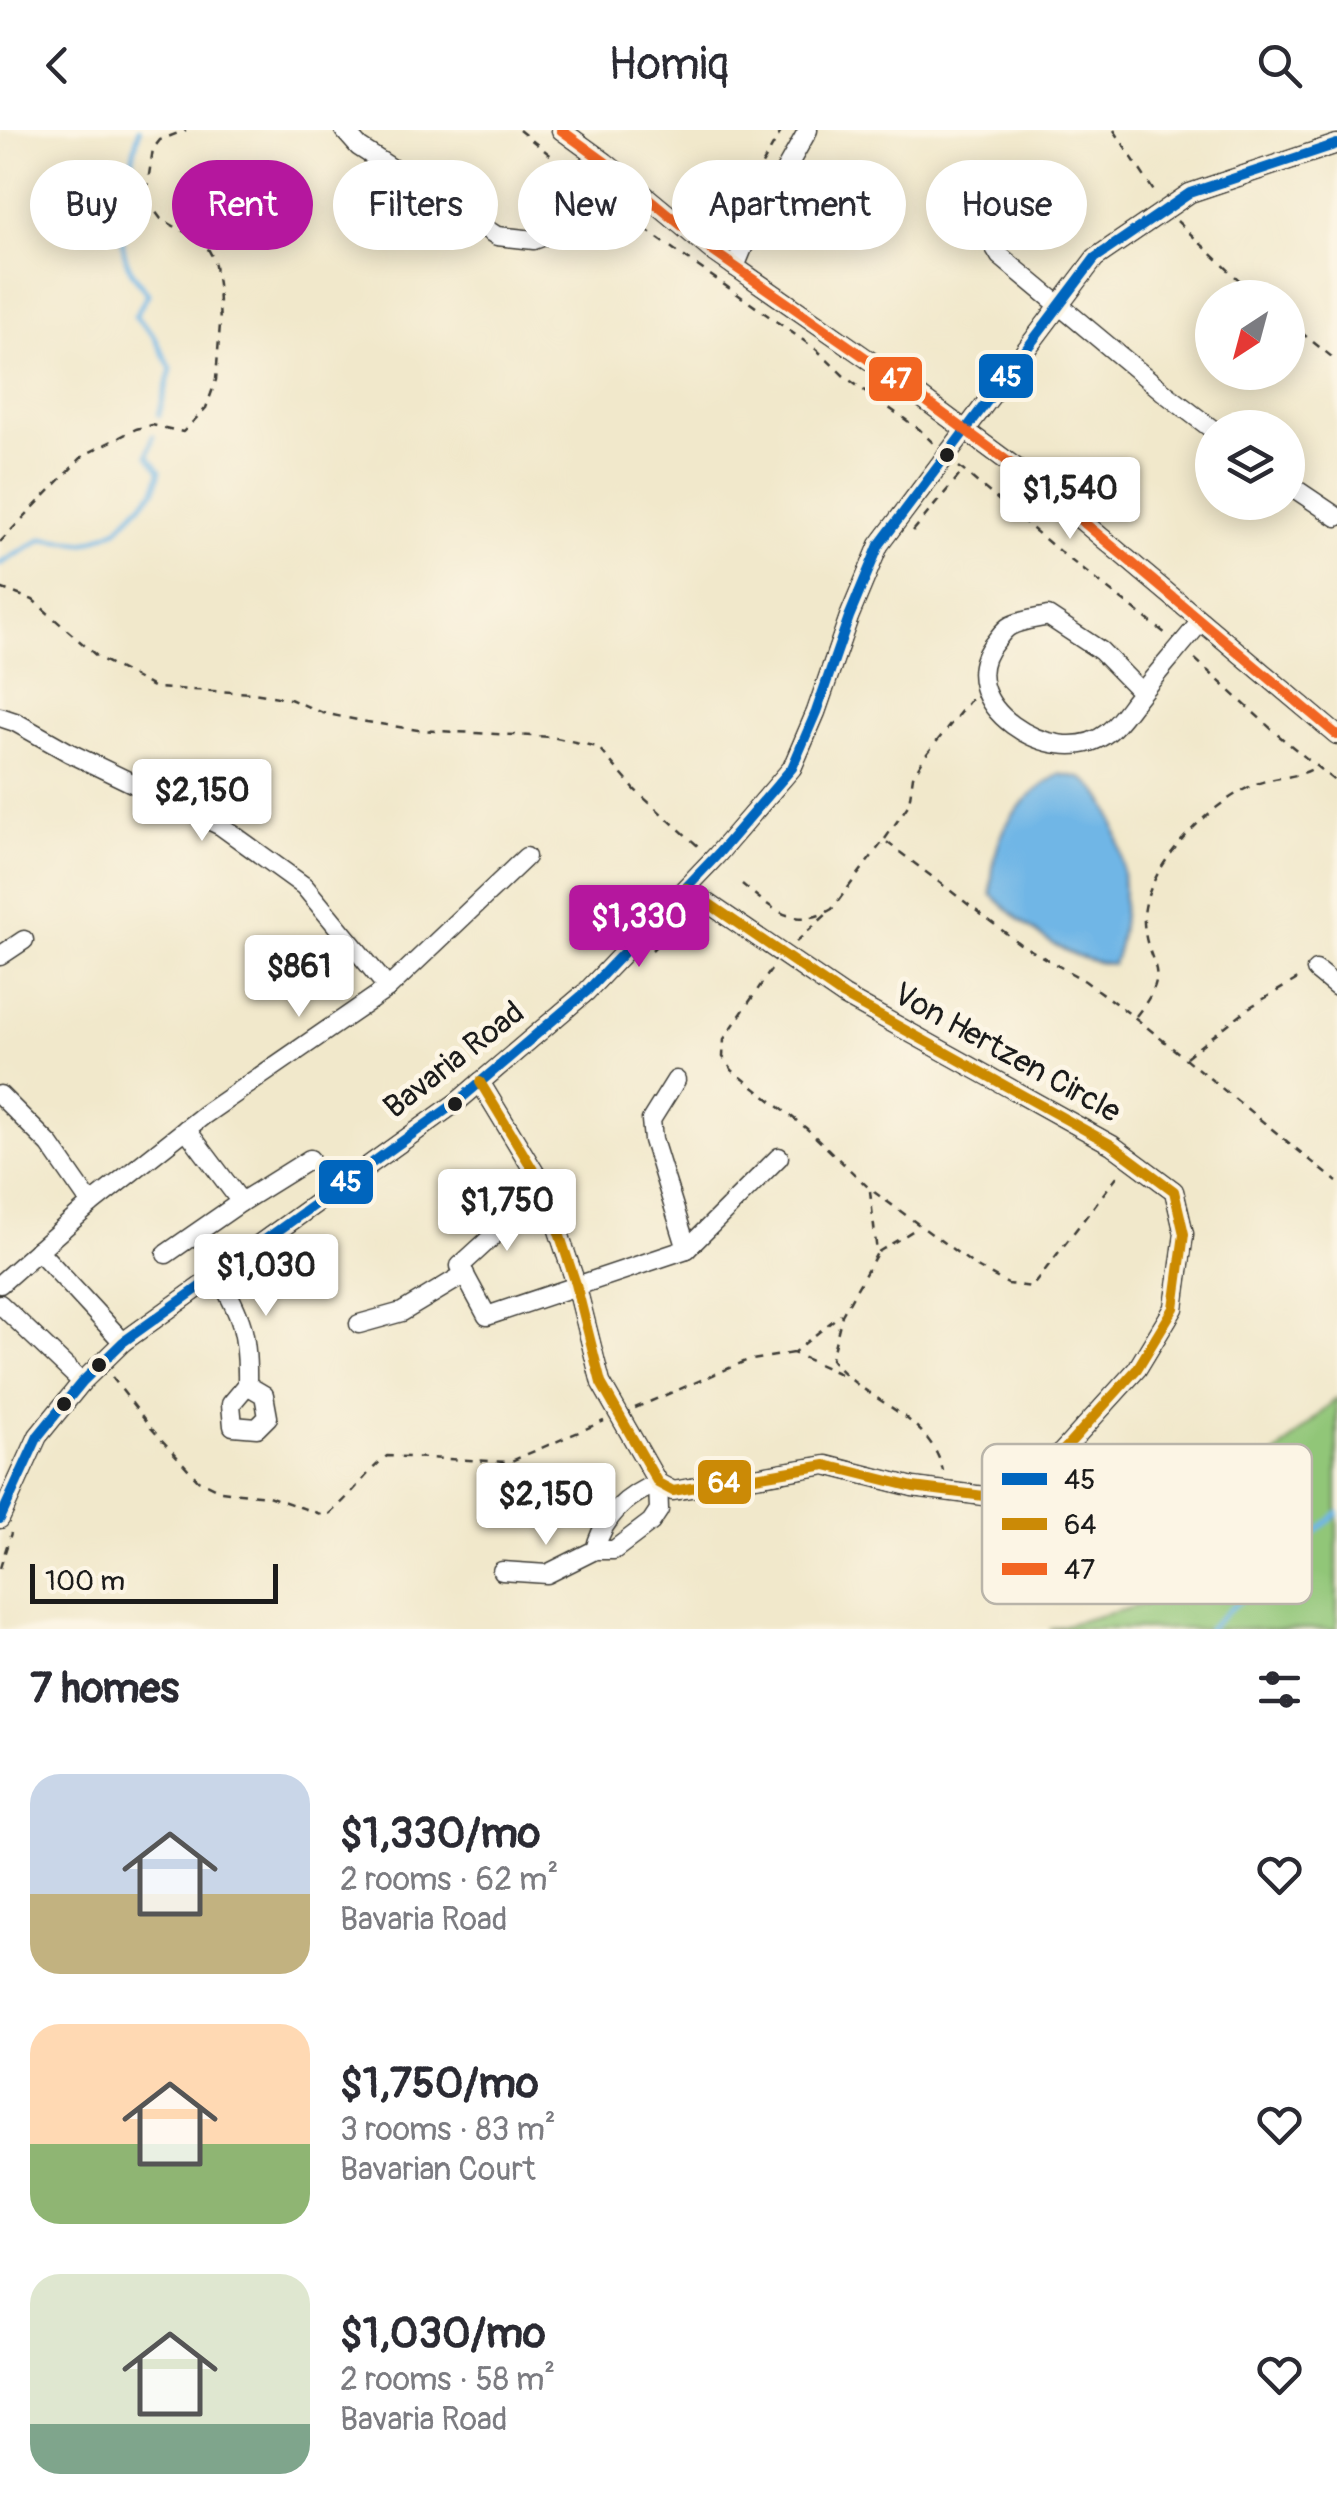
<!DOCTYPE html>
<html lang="en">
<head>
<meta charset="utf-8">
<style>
	:root { --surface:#fff; --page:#f2f2f3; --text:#2b2b33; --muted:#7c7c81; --accent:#b5179e }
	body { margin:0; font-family:Pangolin,sans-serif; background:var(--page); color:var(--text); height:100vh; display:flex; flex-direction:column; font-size:38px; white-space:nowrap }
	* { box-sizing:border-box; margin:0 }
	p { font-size:32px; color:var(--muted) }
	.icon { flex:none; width:55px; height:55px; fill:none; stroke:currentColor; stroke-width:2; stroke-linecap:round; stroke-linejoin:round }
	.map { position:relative; height:1499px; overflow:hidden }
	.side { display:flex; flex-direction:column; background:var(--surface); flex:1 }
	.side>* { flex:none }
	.top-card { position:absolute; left:30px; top:30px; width:1278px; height:90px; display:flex; gap:20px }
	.needle { width:65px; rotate:216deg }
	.buttons { position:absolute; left:1195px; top:150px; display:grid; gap:20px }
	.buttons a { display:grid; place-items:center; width:110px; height:110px; border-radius:50%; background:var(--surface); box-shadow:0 5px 25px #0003; font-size:50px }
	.scale { position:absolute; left:30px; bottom:25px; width:248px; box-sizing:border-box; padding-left:10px; border:5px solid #1c1c1c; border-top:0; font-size:28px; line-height:35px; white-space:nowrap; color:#1c1c1c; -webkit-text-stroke:8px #fcf5e5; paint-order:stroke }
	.price { position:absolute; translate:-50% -85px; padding:0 22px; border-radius:10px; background:#fff; color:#222; font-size:32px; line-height:65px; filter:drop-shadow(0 2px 5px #0008) }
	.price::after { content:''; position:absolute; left:50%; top:60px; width:30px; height:22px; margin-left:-15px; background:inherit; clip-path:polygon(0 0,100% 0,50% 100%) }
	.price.selected { background:var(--accent); color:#fff }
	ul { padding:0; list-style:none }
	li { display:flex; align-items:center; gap:30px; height:250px; padding:0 30px }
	li span { display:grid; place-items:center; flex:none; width:280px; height:200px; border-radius:30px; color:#555 }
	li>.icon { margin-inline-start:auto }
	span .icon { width:120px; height:120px; fill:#fffc; stroke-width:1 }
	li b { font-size:42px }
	h2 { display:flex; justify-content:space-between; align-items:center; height:120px; padding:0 30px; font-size:42px }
	.pill { padding:0 35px; border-radius:45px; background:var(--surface); box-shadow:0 5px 25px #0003; font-size:35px; line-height:90px }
	.pill.selected { background:var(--accent); color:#fff }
	header { display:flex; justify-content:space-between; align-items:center; height:130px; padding:0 30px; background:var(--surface); font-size:45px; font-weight:600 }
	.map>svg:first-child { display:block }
	.green { fill:#91c678; stroke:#56714a; stroke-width:2.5 }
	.water { fill:#6fb6e6; stroke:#466981; stroke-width:2.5 }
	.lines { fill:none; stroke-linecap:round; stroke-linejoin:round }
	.stream { stroke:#6fb6e6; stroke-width:5 }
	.minor-casing { stroke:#3c3b36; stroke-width:21 }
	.path { stroke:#3c3b36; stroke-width:2.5; stroke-dasharray:8 8; stroke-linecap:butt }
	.minor { stroke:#fff; stroke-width:18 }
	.bus-1-casing { stroke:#fcf5e5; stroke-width:18 }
	.bus-2-casing { stroke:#fcf5e5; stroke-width:18 }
	.bus-3-casing { stroke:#fcf5e5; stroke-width:18 }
	.bus-1 { stroke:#0065bd; stroke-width:10 }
	.bus-2 { stroke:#cb8a06; stroke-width:10 }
	.bus-3 { stroke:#f26522; stroke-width:10 }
	.bus-dot { fill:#1c1c1c; stroke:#fcf5e5; stroke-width:4 }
	.labels { text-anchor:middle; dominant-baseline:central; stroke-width:10; stroke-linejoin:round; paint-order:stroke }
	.street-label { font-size:32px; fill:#1c1c1c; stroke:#fcf5e5 }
	.key { fill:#fcf5e5; stroke:#b9b4a9; stroke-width:2.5 }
	.key-label { font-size:28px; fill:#1c1c1c }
	.line-badge { stroke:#fcf5e5; stroke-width:4 }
	.badge-label { font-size:28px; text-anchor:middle; font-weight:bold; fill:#fff }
</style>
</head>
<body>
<header><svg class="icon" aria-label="back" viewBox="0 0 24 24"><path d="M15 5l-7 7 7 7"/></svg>Homiq<svg class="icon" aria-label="search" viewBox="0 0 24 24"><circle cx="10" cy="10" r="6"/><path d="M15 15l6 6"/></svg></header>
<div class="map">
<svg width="1337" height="1499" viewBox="0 0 1337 1499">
	<rect width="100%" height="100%" fill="#fcf5e5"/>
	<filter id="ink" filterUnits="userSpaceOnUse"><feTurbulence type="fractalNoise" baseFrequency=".01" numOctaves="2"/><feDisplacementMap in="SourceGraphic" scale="20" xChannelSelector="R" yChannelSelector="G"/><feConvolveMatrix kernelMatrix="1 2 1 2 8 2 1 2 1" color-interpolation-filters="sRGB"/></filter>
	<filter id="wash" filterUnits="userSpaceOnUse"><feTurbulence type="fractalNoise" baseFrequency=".0048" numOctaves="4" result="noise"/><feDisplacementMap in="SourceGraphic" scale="40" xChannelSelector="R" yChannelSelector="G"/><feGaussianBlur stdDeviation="2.25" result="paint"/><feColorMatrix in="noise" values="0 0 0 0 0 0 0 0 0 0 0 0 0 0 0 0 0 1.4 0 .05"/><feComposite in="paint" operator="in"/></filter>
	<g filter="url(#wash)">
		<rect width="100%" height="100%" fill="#f1e8cb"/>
		<polygon class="green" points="1337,1268 1337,1499 1049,1499 1157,1471 1274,1326"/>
		<path class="water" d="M1060 644C1067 646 1077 646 1083 649 1130 676 1131 791 1113 834 1067 832 1023 795 991 764 992 707 1011 673 1060 644Z"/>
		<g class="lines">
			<g class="stream">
				<path d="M139 0C132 31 115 99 126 129 130 142 140 154 148 164L135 186 154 206 171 239 159 285"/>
				<polyline points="0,434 43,409 86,413 116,400 155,360 160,341 148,325 153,306"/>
				<polyline points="1208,1499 1337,1383"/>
			</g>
		</g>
	</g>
	<g filter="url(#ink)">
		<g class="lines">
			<defs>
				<g id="minor">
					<polyline points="344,0 359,17 497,106 534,110 578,94"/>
					<polyline points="561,0 605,32 711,120 899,251 1038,354 1337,605"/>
					<polyline points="968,73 1000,126 1166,264 1212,299"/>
					<polyline points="735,137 747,108 808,0"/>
					<polyline points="1288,354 1337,387"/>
					<path d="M1141 562 1101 521 1048 486C1036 489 1021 490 1010 496 1004 499 999 507 995 512 945 571 1055 644 1107 603 1119 594 1128 579 1137 568 1158 542 1180 517 1201 491"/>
					<polyline points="0,587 15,592 70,623 221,696 304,756 388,858"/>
					<polyline points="0,826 24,810"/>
					<polyline points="1316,840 1337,857"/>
					<polyline points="676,950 651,990 653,1010 687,1119"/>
					<polyline points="480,952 544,1058 576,1154 601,1253 658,1353 673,1361 826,1335 913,1357 984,1366 1041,1345 1137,1239 1174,1178 1184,1104 1174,1061 1112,1015 844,866 686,758"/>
					<polyline points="0,965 50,1015 91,1074"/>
					<polyline points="186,999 241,1072 310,1029"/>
					<polyline points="517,1084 460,1136 487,1186 687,1119 779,1027"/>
					<polyline points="38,1120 123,1212"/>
					<polyline points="166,1124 241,1072"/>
					<path d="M216 1142C242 1186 248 1203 247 1255"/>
					<polyline points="0,1154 91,1074 204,985 388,858 526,727"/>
					<polyline points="0,1174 82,1252"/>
					<polyline points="359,1194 402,1182 465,1144"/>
					<polygon points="247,1255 264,1265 268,1287 257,1298 233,1296 231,1274"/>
					<polyline points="0,1389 38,1306 82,1252 123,1212 457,972 586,862 717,725 792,638 816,582 849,487 879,415 1095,128 1190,63 1337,14"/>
					<path d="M502 1441 547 1444 595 1420H614L651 1392 659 1380 658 1353C627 1365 603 1387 595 1420"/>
				</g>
			</defs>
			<use href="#minor" class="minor-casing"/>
			<g class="path">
				<polyline points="519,0 632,90 817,220 845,247 919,299 934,314"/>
				<polyline points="1114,0 1157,66"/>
				<polyline points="1177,91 1258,168"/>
				<polyline points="722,104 782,0"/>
				<polyline points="1288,192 1337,231"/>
				<polyline points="959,337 1059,421 1166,504"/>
				<polyline points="913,401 963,341"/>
				<polyline points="0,412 84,325 136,299 152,295 183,302 206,278 216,250 220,194 218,154 214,130 205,113 161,89 149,73 147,58 153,19 160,10 186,0"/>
				<polyline points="0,458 33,470 99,528 155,558 253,563 290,569 323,583 367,592 418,600 552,607 598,617 635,660 698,716"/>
				<polyline points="1195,529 1278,605 1337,653"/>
				<polyline points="885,709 909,674 913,646 926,625 971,569"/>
				<path d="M742 754C771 778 795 801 832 779L884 710 1020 814 1085 851 1138 890 1337 1052"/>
				<polyline points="796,812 827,784"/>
				<polyline points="652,820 689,783"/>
				<polyline points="771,840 724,909 723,927 732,940 806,998 870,1059 977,1137 1008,1154 1032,1157 1121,1041"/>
				<path d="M1136 886C1175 837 1147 840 1144 793 1141 740 1210 672 1256 654 1277 646 1296 649 1316 637"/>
				<polyline points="1186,927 1250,877 1301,847"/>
				<path d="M870 1061 877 1123 842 1185 831 1229C864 1273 929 1282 943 1341"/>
				<polyline points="878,1122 919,1097"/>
				<polyline points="840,1244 793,1223 841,1184"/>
				<path d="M112 1247 151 1298 198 1350 220 1361 268 1366 326 1386C350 1369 364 1344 387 1326L509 1332 604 1291"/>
				<polyline points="635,1278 746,1231 793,1223"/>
				<polyline points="0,1438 11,1403"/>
			</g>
			<use href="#minor" class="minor"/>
			<defs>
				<polyline id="bus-1" points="0,1389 38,1306 82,1252 123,1212 457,972 586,862 717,725 792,638 816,582 849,487 879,415 1095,128 1190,63 1337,14"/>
				<polyline id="bus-2" points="480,952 544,1058 576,1154 601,1253 658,1353 673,1361 826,1335 913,1357 984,1366 1041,1345 1137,1239 1174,1178 1184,1104 1174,1061 1112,1015 844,866 686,758"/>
				<polyline id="bus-3" points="561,0 605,32 711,120 899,251 1038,354 1337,605"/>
			</defs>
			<use href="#bus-1" class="bus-1-casing"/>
			<use href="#bus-2" class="bus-2-casing"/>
			<use href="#bus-3" class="bus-3-casing"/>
			<use href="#bus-1" class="bus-1"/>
			<use href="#bus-2" class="bus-2"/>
			<use href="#bus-3" class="bus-3"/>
		</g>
	</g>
	<g class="bus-dot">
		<circle cx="947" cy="325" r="9"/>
		<circle cx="455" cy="974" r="9"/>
		<circle cx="99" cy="1235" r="9"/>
		<circle cx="64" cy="1274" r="9"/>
	</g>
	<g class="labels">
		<g class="street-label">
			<text transform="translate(1007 923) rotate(29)">Von Hertzen Circle</text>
			<text transform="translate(454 930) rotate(-38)">Bavaria Road</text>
		</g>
	</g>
	<rect x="982" y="1314" width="330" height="160" rx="15" class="key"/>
	<rect x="1002" y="1343" width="45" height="12" fill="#0065bd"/>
	<rect x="1002" y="1388" width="45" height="12" fill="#cb8a06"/>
	<rect x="1002" y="1433" width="45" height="12" fill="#f26522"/>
	<g class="key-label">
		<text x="1064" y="1359">45</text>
		<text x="1064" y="1404">64</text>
		<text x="1064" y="1449">47</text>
	</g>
	<g class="line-badge">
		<rect x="977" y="222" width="58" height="48" rx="10" fill="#0065bd"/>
		<rect x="867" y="225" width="57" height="48" rx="10" fill="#f26522"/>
		<rect x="317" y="1028" width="58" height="48" rx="10" fill="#0065bd"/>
		<rect x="696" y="1328" width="57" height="48" rx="10" fill="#cb8a06"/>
	</g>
	<g class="badge-label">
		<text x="1006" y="256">45</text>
		<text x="896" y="258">47</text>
		<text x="346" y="1061">45</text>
		<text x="724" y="1362">64</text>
	</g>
</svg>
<div class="buttons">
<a><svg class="needle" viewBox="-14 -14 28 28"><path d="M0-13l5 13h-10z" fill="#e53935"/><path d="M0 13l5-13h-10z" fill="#7c7c81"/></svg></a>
<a><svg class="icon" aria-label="layers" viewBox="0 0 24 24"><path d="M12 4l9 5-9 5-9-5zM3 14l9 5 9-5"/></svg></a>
</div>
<div class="scale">100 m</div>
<b class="price" style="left:1070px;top:412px">$1,540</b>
<b class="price" style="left:202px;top:714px">$2,150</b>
<b class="price selected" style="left:639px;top:840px">$1,330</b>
<b class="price" style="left:299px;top:890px">$861</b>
<b class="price" style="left:507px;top:1124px">$1,750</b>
<b class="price" style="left:266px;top:1189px">$1,030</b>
<b class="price" style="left:546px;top:1418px">$2,150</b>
<div class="top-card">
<a class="pill">Buy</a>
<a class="pill selected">Rent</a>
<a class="pill">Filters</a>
<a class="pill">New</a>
<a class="pill">Apartment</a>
<a class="pill">House</a>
</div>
</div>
<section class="side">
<h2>7 homes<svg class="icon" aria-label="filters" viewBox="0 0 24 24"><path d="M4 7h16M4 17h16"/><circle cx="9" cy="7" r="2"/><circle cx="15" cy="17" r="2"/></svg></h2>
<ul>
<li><span style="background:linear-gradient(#c9d6e8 60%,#c2b280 0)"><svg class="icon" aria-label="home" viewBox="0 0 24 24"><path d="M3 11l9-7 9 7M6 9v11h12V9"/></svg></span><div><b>$1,330/mo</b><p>2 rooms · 62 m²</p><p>Bavaria Road</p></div><svg class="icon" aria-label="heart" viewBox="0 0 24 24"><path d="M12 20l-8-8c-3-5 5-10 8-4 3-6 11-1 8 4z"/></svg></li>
<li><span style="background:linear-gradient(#ffd9b3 60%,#8fb573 0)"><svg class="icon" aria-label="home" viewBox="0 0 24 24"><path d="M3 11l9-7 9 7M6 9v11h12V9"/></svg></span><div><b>$1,750/mo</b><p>3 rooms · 83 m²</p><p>Bavarian Court</p></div><svg class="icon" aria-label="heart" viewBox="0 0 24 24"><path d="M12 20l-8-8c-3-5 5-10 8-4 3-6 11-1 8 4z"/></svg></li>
<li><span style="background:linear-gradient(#dfe7d0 75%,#7fa58c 0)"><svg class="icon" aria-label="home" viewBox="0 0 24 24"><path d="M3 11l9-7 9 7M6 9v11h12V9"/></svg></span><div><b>$1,030/mo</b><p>2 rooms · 58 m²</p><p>Bavaria Road</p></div><svg class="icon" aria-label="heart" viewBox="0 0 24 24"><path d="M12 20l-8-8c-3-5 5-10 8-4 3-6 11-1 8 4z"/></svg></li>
</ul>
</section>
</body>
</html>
